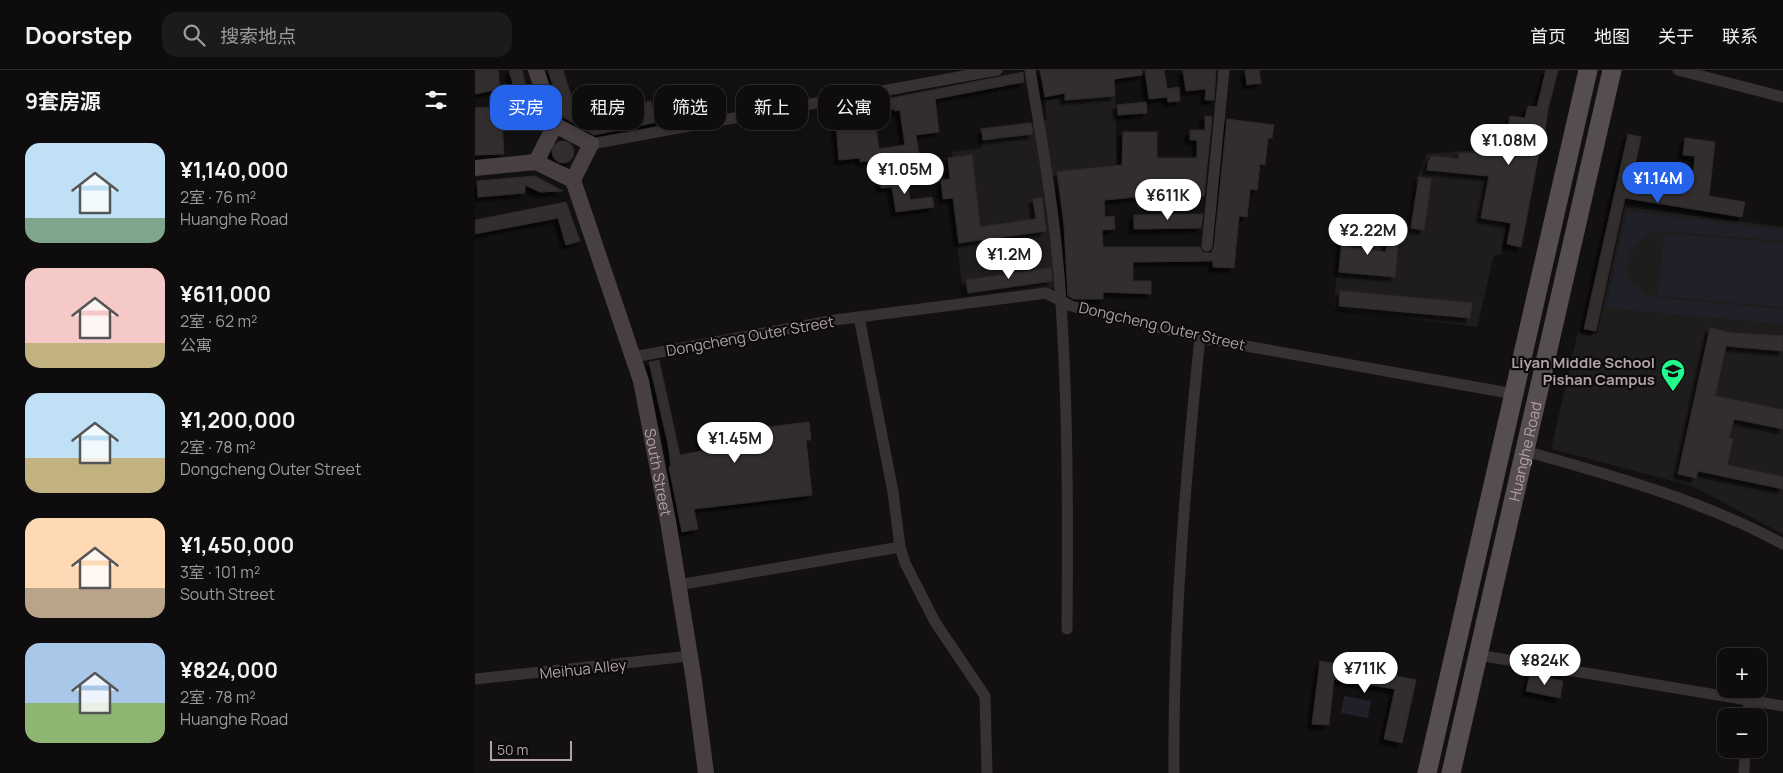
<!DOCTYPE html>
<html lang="zh">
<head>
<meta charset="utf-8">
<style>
	:root { --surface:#0e0c0c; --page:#1c1a1a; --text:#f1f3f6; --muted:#9b9b9d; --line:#2e2c2d; --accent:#2563eb }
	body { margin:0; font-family:Manrope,"Noto Sans SC",sans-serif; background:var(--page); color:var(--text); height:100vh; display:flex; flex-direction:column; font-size:19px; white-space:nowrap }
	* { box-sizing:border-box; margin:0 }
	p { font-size:16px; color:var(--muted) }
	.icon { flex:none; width:28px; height:28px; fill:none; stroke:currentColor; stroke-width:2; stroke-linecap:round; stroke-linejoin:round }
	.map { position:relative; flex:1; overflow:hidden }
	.drawer { display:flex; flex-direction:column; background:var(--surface); width:475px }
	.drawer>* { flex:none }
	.guide { position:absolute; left:15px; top:15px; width:475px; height:45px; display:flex; gap:10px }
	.buttons { position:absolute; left:1242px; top:578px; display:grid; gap:10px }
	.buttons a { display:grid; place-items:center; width:50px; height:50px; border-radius:10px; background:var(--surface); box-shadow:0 2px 8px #0003,0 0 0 1px var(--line); font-size:25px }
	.scale { position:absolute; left:15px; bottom:12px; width:82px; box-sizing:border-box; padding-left:5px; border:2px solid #b3a0a9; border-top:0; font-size:14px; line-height:18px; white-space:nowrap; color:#b3a0a9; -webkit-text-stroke:4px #0c0b0b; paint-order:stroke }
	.price { position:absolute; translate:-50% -42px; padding:0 11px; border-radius:18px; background:#fff; color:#222; font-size:16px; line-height:32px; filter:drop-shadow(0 1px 2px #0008) }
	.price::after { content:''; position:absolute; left:50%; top:30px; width:15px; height:11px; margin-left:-8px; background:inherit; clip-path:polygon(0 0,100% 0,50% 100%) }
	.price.on { background:var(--accent); color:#fff }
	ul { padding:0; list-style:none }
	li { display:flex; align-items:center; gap:15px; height:125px; padding:0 25px }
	li span { display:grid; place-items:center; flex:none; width:140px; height:100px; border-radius:15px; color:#555 }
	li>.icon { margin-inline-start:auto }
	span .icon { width:60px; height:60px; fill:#fffc; stroke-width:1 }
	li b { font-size:21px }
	h2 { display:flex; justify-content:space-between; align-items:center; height:60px; padding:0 25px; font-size:21px }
	.pill { padding:0 18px; border-radius:15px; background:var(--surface); box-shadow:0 2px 8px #0003,0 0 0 1px var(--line); font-size:18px; line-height:45px }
	.pill.on { background:var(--accent); color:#fff }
	header { display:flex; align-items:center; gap:30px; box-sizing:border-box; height:70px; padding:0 25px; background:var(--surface); border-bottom:1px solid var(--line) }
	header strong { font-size:24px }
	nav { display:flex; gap:28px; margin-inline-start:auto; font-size:18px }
	.search { width:350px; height:45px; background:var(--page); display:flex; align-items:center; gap:12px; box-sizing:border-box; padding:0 18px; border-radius:15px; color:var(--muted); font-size:19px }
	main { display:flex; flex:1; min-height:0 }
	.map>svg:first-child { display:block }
	.built { fill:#1f1c1c }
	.green { fill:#202029 }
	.building { fill:#312d2e; stroke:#2e2a2b; fill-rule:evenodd; filter:url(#shadow) }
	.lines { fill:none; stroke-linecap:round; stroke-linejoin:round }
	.street { stroke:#373133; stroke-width:11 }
	.secondary { stroke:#473f42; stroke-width:16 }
	.primary { stroke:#564d50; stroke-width:19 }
	.labels { text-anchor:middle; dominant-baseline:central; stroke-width:4.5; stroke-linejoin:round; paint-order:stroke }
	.street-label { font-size:15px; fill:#b3a0a9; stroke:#0c0b0b }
	.poi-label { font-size:15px; font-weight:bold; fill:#b3a0a9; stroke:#0c0b0b; text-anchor:end }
</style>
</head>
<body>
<header>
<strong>Doorstep</strong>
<div class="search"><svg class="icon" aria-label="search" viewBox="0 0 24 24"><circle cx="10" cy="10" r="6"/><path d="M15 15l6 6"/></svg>搜索地点</div>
<nav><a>首页</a><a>地图</a><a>关于</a><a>联系</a></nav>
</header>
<main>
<section class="drawer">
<h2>9套房源<svg class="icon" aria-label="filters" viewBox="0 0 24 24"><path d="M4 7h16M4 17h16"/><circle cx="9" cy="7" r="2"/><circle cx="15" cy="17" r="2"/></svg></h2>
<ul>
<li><span style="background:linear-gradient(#bfe0f5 75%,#7fa58c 0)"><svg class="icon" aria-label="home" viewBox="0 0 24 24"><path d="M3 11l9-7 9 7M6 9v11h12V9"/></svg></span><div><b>¥1,140,000</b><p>2室 · 76 m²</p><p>Huanghe Road</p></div></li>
<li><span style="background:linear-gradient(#f6c9c9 75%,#c2b280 0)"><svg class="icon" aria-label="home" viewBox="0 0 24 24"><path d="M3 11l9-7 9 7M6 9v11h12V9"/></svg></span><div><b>¥611,000</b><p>2室 · 62 m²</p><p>公寓</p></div></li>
<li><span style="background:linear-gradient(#bfe0f5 65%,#c2b280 0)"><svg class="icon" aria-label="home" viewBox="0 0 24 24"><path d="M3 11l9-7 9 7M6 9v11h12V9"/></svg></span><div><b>¥1,200,000</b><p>2室 · 78 m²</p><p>Dongcheng Outer Street</p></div></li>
<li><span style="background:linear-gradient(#ffd9b3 70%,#b9a48a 0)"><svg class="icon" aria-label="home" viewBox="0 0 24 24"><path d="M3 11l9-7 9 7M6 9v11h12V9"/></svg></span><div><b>¥1,450,000</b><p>3室 · 101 m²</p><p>South Street</p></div></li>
<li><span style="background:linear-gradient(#a9c7e8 60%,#8fb573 0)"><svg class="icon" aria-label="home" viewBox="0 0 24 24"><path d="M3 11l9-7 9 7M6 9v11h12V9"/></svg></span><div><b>¥824,000</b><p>2室 · 78 m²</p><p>Huanghe Road</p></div></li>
</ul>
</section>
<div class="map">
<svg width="1308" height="703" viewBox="0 0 1308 703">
	<defs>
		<filter id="shadow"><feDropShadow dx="-4.5" dy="4.5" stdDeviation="1" flood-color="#0009"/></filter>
	</defs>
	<rect width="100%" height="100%" fill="#121010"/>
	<g class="built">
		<polygon points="640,9 642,112 569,120 581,217 489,229 480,159 487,158 477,82 507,78 505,58 572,50 570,30 588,28 588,22 611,11"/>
		<polygon points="1015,79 1042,84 1038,84 1024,154 1031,155 1026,185 1019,185 1002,257 858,239 868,146 935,153 941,111 952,84"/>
		<polygon points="1150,137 1308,157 1308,464 1217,416 1076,379 1103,261 1122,265"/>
	</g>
	<g class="green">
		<path d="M1152 141 1308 160V171L1184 161C1159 167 1146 189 1156 213L1176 227 1308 239V254L1131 238Z"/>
		<polygon points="1189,163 1308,173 1308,237 1183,226"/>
		<polygon points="869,626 896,631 893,648 866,643"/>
	</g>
	<g class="building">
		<polygon points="0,0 23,0 25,19 0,24"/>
		<polygon points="34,0 47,0 54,29 43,32"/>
		<polygon points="73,0 88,0 100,38 121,51 143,46 141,38 176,31 178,39 184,37 187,51 119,65 88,47"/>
		<polygon points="565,0 667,0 667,5 639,9 640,26 590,30 590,23 570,27"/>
		<polygon points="670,0 689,0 692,19 704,17 705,31 693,32 692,27 674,29"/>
		<polygon points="708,0 741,0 739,30 730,30 731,19 711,21"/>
		<polygon points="770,0 784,0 786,13 772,15"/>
		<polygon points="1071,0 1083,0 1073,39 1067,84 1064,83 1046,177 1032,174 1036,153 1006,148 1014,106 952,100 953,92 957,86 984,89 984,83 1029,84 1035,46 1050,48 1053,36 1062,37"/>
		<path d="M548 2 549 12 460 29 464 62 441 65 444 84 385 92V88L364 90 361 52 357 40ZM419 39 420 41 425 40 430 75 404 79 399 44Z"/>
		<polygon points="671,32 672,43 643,45 642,35"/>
		<polygon points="26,36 29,84 0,85 0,38"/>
		<polygon points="730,46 737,47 729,126 683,125 629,130 630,147 639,146 640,159 627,160 628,177 725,177 728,182 736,183 739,177 752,49 799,55 797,68 793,68 790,95 785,94 782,120 775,119 772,147 764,146 759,198 738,197 738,191 658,192 658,211 676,211 676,224 628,222 628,229 599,229 593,226 589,154 582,102 647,95 648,62 682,62 682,88 722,88 722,70 715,70 715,60 730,60"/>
		<polygon points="556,53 558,64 508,70 507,59"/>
		<polygon points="1153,64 1166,67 1156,114 1194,120 1196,104 1218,107 1220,86 1208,85 1210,68 1240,72 1234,126 1270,132 1267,147 1150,128 1121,261 1109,259"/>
		<circle cx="88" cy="82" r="11"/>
		<polygon points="497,85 505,157 561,149 558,129 567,128 571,161 484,173 478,128 468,129 466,110 475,109 473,88"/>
		<polygon points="448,91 450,110 439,111 437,92"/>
		<polygon points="60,106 88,121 65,122 50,115 50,123 3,127 2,111"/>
		<polygon points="432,107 435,130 457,127 459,137 421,142 417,117 406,118 405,109"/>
		<polygon points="944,107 956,109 949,160 936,158"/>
		<polygon points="91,132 105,171 91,175 83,148 0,164 0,150"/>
		<polygon points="728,144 726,158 659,159 659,145"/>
		<polygon points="869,147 878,148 875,178 911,182 913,163 924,164 920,207 864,202"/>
		<polygon points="576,198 577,211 493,223 491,210"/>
		<polygon points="865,221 997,233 995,248 864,236"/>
		<polygon points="1235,258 1257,263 1308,266 1308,281 1251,276 1240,326 1308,340 1308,359 1259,349 1254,368 1258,369 1252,395 1308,407 1308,419 1223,401 1221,408 1203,404"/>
		<polygon points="184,290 205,385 227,381 226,365 334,352 336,370 331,370 337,425 219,439 223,459 207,462 194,397 196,396 193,374 174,292"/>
		<polygon points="845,591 922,604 922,606 941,610 927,673 909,669 920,619 859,609 854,655 837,654"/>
		<polygon points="1055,605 1088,611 1085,628 1051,621"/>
	</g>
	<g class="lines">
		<g class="street">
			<path d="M555 0C567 72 580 145 585 218 593 332 593 445 592 559"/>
			<polyline points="1203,0 1308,27"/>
			<polyline points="116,74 522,0"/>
			<polyline points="732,176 749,0"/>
			<polyline points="384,247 418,422 425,477 430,493 460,552 510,626 512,703"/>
			<polyline points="158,287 360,250 571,223 596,236 732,269 1039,324"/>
			<path d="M1050 381C1138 406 1227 430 1308 474"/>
			<polyline points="203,515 425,477"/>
			<polyline points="1003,585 1308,636"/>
			<polyline points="0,609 215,586"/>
			<polyline points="1273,646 1274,631"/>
			<path d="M699 703C698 557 710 413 725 267"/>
			<polyline points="1269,703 1270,679"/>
		</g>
		<g class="secondary">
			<polyline points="61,0 80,55"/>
			<polygon points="80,55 116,74 98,110 61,92"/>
			<polyline points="0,98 61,92"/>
			<path id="s1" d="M98 110 166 311 193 451 219 611 231 703"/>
		</g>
		<g class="primary">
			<polyline points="952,703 1113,0"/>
			<path id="s2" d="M976 703 1137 0"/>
		</g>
	</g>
	<defs>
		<symbol id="school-pin" viewBox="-11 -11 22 30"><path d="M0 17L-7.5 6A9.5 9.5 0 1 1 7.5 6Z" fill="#21f98b" stroke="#0c0b0b"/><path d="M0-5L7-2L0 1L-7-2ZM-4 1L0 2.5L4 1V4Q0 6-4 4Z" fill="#111"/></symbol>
	</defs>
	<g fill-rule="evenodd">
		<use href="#school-pin" x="1184" y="287" width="28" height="38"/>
	</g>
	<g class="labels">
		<g class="street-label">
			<text transform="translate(687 256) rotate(13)">Dongcheng Outer Street</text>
			<text transform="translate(275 266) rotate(-10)">Dongcheng Outer Street</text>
			<text stroke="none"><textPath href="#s2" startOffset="330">Huanghe Road</textPath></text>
			<text stroke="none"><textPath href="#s1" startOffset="305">South Street</textPath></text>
			<text transform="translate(108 599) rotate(-6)">Meihua Alley</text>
		</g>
		<g class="poi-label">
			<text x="1180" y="292">Liyan Middle School<tspan x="1180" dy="17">Pishan Campus</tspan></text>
		</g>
	</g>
</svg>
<div class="buttons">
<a>+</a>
<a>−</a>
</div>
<div class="scale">50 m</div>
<b class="price" style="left:1034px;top:96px">¥1.08M</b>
<b class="price" style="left:430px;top:125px">¥1.05M</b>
<b class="price on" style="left:1183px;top:134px">¥1.14M</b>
<b class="price" style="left:693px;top:151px">¥611K</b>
<b class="price" style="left:893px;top:186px">¥2.22M</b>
<b class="price" style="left:534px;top:210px">¥1.2M</b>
<b class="price" style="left:260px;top:394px">¥1.45M</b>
<b class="price" style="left:1070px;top:616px">¥824K</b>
<b class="price" style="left:890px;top:624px">¥711K</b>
<div class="guide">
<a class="pill on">买房</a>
<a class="pill">租房</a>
<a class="pill">筛选</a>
<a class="pill">新上</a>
<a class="pill">公寓</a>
</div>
</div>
</main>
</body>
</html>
